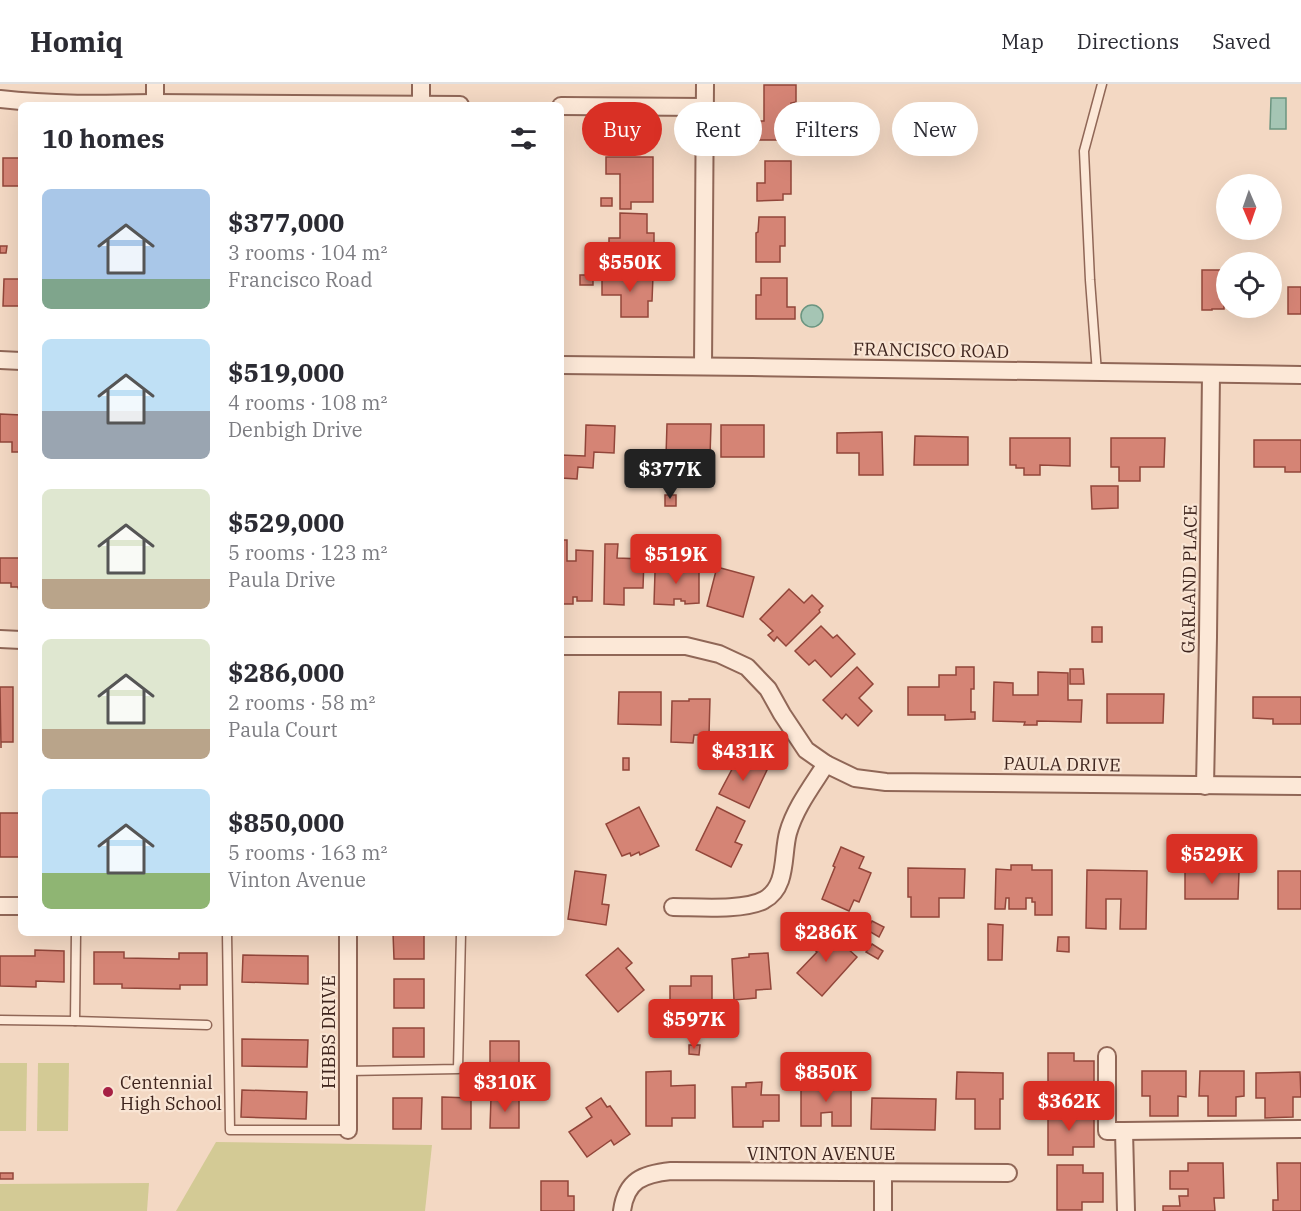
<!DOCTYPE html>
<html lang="en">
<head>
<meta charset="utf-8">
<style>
	:root { --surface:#fff; --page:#f7f7f7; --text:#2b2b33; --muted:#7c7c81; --line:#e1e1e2; --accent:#d93025 }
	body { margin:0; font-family:"IBM Plex Serif",serif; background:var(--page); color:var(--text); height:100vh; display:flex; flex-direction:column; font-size:22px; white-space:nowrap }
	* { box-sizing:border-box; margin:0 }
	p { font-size:20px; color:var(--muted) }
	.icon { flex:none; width:33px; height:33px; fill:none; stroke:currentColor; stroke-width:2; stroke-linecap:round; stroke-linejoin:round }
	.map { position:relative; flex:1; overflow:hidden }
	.drawer { position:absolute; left:18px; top:18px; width:546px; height:834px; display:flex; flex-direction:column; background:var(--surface); border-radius:9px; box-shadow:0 6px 24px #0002 }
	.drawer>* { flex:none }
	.guide { position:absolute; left:582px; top:18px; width:570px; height:54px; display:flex; gap:12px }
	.needle { width:39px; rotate:178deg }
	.controls { position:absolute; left:1216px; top:90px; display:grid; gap:12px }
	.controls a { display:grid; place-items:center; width:66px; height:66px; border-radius:50%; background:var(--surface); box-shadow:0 6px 24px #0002; font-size:30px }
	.price { position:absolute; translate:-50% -51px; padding:0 14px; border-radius:6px; background:var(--accent); color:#fff; font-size:20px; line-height:39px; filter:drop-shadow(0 2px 3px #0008) }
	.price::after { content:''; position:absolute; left:50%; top:36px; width:18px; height:14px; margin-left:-9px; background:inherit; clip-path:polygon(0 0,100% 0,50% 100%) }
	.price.active { background:#222; color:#fff }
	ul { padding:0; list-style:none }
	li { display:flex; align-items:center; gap:18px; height:150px; padding:0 24px }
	li span { display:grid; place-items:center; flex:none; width:168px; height:120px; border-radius:9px; color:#555 }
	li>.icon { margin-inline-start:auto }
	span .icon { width:72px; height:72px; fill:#fffc; stroke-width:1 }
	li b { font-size:26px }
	h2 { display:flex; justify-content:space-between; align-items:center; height:72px; padding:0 24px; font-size:26px }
	.chip { padding:0 21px; border-radius:27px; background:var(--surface); box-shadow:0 6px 24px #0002; font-size:21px; line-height:54px }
	.chip.active { background:var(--accent); color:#fff }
	header { display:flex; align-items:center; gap:36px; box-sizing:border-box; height:84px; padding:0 30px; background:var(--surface); border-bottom:2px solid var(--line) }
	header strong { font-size:28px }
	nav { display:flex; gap:33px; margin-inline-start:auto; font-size:21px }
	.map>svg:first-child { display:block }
	.green { fill:#d3ca95 }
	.water { fill:#a5c5b4; stroke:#6b9580; stroke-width:1.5 }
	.building { fill:#d58475; stroke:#92463a; stroke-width:1.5 }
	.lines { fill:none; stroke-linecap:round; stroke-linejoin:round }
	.service-casing { stroke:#906757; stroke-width:11 }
	.minor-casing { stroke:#906757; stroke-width:20 }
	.service { stroke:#fce8d7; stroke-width:8 }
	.minor { stroke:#fce8d7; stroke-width:16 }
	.poi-dot { fill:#a62044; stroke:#f9e5d4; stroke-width:2 }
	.labels { text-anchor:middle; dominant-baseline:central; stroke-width:4.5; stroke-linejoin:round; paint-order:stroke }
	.street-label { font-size:18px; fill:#3e241d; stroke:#f9e5d4 }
	.poi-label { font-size:18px; fill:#3e241d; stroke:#f9e5d4; text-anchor:start }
</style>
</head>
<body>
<header>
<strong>Homiq</strong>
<nav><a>Map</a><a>Directions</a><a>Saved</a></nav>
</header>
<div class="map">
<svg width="1301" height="1127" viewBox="0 0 1301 1127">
	<rect width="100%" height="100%" fill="#f3d8c3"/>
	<g class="green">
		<polygon points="0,979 27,979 26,1047 0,1047"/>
		<polygon points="38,979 69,979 68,1047 37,1047"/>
		<polygon points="216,1058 432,1061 425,1127 176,1127"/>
		<polygon points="149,1099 147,1127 0,1127 0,1100"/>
	</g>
	<g class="water">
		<polygon points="1271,14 1286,14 1286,45 1270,45"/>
		<circle cx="812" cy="232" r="11"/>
	</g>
	<g class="building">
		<polygon points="764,1 796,1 796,18 791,19 791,56 758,56 758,37 764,37"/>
		<polygon points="606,73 653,73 653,118 631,118 631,125 620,125 620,90 606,90"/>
		<rect x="3" y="74" width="18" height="28"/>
		<polygon points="765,77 791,77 791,110 783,110 783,116 757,117 757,99 765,99"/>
		<rect x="601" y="114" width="11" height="8"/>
		<polygon points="620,129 647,130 647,149 654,149 654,178 609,177 609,154 620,154"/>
		<polygon points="759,133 785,133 785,162 780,162 780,178 756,178 756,149 758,148"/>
		<polygon points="0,162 7,162 6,169 0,169"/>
		<polygon points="1202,186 1227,186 1227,222 1224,222 1224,225 1212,225 1212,226 1202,226"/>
		<rect x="580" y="191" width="13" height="10"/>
		<polygon points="602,192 653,192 652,217 648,217 648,233 621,233 621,211 602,211"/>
		<polygon points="761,194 787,194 787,223 795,223 795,235 756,235 756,211 761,211"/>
		<polygon points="4,195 21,195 21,222 3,222"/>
		<rect x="1288" y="203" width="13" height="27"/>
		<polygon points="0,330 21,331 21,368 12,368 12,358 0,358"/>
		<polygon points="667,340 711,340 710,372 666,372"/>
		<polygon points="586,341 615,342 614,369 594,368 593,384 578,383 577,395 561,394 561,371 585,372"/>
		<rect x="721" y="341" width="43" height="32"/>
		<polygon points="882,348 883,391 859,391 859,369 837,369 837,349"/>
		<polygon points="915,352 968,353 968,381 914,381"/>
		<polygon points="1010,354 1070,354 1070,382 1040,381 1040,391 1024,391 1024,384 1016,384 1016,381 1010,381"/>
		<polygon points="1111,354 1165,354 1164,383 1140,383 1140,397 1119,397 1119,383 1111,383"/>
		<polygon points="1254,356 1301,356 1301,388 1285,388 1285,383 1254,383"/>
		<polygon points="1091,402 1118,402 1118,424 1092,425"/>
		<rect x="665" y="411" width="11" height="11"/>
		<polygon points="561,456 567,456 567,477 576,477 576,466 593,467 592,517 577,517 577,513 573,513 573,520 561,520"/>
		<polygon points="605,460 618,460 617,474 644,475 643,504 624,504 624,521 604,520"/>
		<polygon points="0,474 21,474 21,507 19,507 18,503 11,503 11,499 0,499"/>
		<polygon points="661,478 676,479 676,481 688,481 688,485 699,485 699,519 685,520 685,517 681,517 681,515 674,515 674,521 654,520 655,488 661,488"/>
		<polygon points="717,483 754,493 743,533 707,522"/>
		<polygon points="789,505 804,519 812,511 823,522 819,526 820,528 786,562 777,553 774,557 768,551 773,547 760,535"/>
		<polygon points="821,542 833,554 837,551 855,570 831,593 815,576 809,581 795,567"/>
		<rect x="1092" y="543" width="10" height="15"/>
		<polygon points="857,583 873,600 859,614 872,627 858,642 846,630 842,635 823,616"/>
		<polygon points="956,583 974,583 974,605 971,605 971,628 975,628 975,635 945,636 945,631 908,631 908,603 939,603 939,591 956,591"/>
		<polygon points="1070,585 1083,585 1084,600 1070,600"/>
		<polygon points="1038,588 1068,589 1068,616 1082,616 1081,638 1037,637 1037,641 1024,641 1025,638 993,637 994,598 1013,599 1013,611 1038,611"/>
		<polygon points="0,603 13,603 13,658 1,658 1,664"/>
		<polygon points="619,608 661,608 661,641 618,640"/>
		<polygon points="1107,610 1164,610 1163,639 1107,639"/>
		<polygon points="1253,613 1301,613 1301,640 1273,640 1273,635 1253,634"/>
		<polygon points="689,615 710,615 709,651 694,651 693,659 671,658 672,617 689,617"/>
		<polygon points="739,672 767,686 749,724 719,710"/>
		<rect x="623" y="674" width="6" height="12"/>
		<polygon points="639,723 659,762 640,771 639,768 631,772 630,769 622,772 606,740"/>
		<polygon points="717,723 745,737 735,758 742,761 731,783 696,766"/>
		<rect x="0" y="729" width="21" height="44"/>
		<polygon points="841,763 864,773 859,784 871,789 859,818 854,816 849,827 822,815 835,783 833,782"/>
		<polygon points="1011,781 1032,781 1032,786 1052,786 1052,831 1035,831 1035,818 1032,818 1032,814 1026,814 1026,825 1009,825 1009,814 1006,814 1005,825 995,825 996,785 1011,786"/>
		<polygon points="908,784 965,785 964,814 939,814 939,833 911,833 911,813 908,813"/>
		<polygon points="1087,786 1147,787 1146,845 1120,845 1121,815 1106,815 1106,845 1086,844"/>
		<polygon points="575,787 606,791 602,820 609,821 606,841 568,835"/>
		<rect x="1278" y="787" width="23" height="38"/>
		<polygon points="1185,788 1239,788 1238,815 1185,815"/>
		<polygon points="872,837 884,843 879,853 867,846"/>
		<polygon points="988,840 1003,841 1002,876 988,876"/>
		<polygon points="826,845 857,873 822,912 797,889 817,868 810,862"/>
		<polygon points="393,849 424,849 424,875 394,875"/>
		<polygon points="1058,853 1069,853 1069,868 1057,867"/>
		<polygon points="872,860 883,867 878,875 866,868"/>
		<polygon points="618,864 632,879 626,884 644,906 618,928 586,891"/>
		<polygon points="35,866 64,867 64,898 36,897 36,903 0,902 0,872 35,872"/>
		<polygon points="94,868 124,868 124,874 179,875 179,869 207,869 207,901 180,901 180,905 122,904 122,900 94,900"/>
		<polygon points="768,869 771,905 756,906 756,914 734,916 732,875 749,873 749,870"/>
		<polygon points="243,871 308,872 308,900 242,898"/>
		<polygon points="691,892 712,892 712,933 691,933 690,938 679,938 679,933 670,933 670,902 691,902"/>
		<rect x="394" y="895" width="30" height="29"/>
		<rect x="393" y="944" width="31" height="29"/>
		<polygon points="242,955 308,956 307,983 242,982"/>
		<rect x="490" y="957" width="29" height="31"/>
		<polygon points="689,961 700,961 699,971 689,970"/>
		<polygon points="1048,969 1074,969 1074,977 1094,977 1094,1006 1073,1006 1073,1014 1048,1014"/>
		<polygon points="671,987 671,1002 695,1001 695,1034 672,1034 672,1042 646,1042 646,988"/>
		<polygon points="1142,987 1186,987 1186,1013 1178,1012 1178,1032 1150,1032 1150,1012 1142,1012"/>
		<polygon points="1200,987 1244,987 1244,1012 1236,1013 1236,1032 1208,1032 1208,1012 1199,1012"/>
		<polygon points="957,988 1003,989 1003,1015 1000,1015 1000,1045 975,1045 975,1015 956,1015"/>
		<polygon points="1300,988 1301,1013 1293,1013 1293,1033 1265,1034 1265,1014 1256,1014 1256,989"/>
		<polygon points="801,997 851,998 851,1042 832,1042 832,1028 821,1029 821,1042 801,1042"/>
		<polygon points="762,998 761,1011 779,1011 779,1037 763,1037 763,1043 733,1043 732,1003 746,1003 746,999"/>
		<polygon points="242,1006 307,1008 306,1035 241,1033"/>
		<polygon points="442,1013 471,1014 471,1045 442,1045"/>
		<polygon points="491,1013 519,1013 519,1044 490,1044"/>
		<polygon points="393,1014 422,1014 421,1045 393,1045"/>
		<polygon points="601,1014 607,1023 610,1022 630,1050 614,1061 611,1056 587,1073 569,1048 592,1033 586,1024"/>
		<polygon points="872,1014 936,1015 935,1046 871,1045"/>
		<polygon points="1048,1025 1074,1025 1074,1033 1094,1033 1094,1063 1073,1063 1073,1071 1048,1071"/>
		<polygon points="1188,1079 1223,1079 1224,1114 1214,1114 1215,1127 1163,1127 1163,1122 1180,1122 1179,1112 1188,1112 1188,1105 1170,1105 1170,1087 1188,1087"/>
		<polygon points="1277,1079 1301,1079 1301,1127 1273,1127 1273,1116 1278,1116"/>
		<polygon points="1057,1081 1083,1081 1083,1089 1103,1089 1103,1118 1082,1118 1082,1126 1057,1126"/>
		<rect x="0" y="1089" width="13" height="6"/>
		<polygon points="541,1097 568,1097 568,1112 574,1112 574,1127 541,1127"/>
	</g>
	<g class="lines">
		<defs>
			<g id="service">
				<polyline points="1097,289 1090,196 1084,67 1102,0"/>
				<polyline points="227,849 230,1046 348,1046"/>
				<polyline points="0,936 75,937 76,849"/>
				<polyline points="75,937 207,941"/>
				<polyline points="348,987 458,985 461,849"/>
			</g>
			<g id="minor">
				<path d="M0 15C51 21 103 20 155 19L460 21"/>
				<polyline points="155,19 155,0"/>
				<polyline points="421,21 421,0"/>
				<polyline points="561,22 705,23"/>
				<polyline points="0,276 21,277"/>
				<polyline points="561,281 752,283 1301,291"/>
				<polyline points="703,282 705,0"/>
				<polyline points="0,555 21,556"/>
				<polyline points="561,562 686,562 719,570 747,583 768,605 782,630 806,666 826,680 855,694 886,698 1301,702"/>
				<polyline points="1205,702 1208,553 1211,290"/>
				<polyline points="0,822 21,822"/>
				<path d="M673 823C696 823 745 827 764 816 788 803 782 771 788 749 795 724 812 702 826 680"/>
				<polyline points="348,849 348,1046"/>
				<polyline points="1107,972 1107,1047 1124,1047 1126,1127"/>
				<polyline points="1124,1047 1301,1045"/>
				<path d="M622 1127C626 1096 643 1090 671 1087L1008 1089"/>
				<polyline points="883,1127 883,1089"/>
			</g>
		</defs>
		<use href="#service" class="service-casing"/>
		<use href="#minor" class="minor-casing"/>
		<use href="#service" class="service"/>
		<use href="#minor" class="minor"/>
	</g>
	<circle class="poi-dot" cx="108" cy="1008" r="6"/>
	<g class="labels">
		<g class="street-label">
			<text transform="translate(931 266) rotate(1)">FRANCISCO ROAD</text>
			<text transform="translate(1189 495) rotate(-89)">GARLAND PLACE</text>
			<text transform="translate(1062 680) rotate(1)">PAULA DRIVE</text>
			<text transform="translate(328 948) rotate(-90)">HIBBS DRIVE</text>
			<text x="821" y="1069">VINTON AVENUE</text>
		</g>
		<g class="poi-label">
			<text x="120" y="998">Centennial<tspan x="120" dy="21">High School</tspan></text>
		</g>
	</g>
</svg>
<div class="controls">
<a><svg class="needle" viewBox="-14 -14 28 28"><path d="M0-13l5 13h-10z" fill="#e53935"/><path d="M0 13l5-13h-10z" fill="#7c7c81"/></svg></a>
<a><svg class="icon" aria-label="locate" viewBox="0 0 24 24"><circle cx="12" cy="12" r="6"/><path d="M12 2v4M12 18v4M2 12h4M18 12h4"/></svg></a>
</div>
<b class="price" style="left:630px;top:209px">$550K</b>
<b class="price active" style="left:670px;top:416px">$377K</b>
<b class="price" style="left:676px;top:501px">$519K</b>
<b class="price" style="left:743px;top:698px">$431K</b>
<b class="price" style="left:1212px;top:801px">$529K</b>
<b class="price" style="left:826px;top:879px">$286K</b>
<b class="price" style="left:694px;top:966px">$597K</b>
<b class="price" style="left:826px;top:1019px">$850K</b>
<b class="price" style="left:505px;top:1029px">$310K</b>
<b class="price" style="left:1069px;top:1048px">$362K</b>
<div class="guide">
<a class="chip active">Buy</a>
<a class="chip">Rent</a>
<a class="chip">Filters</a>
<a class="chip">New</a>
</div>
<section class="drawer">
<h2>10 homes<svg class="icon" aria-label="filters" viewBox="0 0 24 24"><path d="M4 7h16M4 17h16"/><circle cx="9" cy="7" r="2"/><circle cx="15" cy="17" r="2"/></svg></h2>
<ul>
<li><span style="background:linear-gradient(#a9c7e8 75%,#7fa58c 0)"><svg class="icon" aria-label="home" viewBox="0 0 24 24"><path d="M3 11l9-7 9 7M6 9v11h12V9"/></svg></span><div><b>$377,000</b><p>3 rooms · 104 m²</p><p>Francisco Road</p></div></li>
<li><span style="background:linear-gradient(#bfe0f5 60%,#9aa5b1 0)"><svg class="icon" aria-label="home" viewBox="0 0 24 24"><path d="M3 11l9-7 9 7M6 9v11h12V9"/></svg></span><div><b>$519,000</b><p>4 rooms · 108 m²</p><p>Denbigh Drive</p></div></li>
<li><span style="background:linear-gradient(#dfe7d0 75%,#b9a48a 0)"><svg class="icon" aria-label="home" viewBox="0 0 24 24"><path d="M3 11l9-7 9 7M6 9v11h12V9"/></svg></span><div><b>$529,000</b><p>5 rooms · 123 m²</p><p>Paula Drive</p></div></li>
<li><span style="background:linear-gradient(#dfe7d0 75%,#b9a48a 0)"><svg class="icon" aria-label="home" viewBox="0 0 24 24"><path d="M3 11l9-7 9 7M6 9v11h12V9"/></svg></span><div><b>$286,000</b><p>2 rooms · 58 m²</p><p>Paula Court</p></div></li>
<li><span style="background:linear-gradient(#bfe0f5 70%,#8fb573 0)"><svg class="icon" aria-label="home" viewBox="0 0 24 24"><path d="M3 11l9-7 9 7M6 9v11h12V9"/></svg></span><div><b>$850,000</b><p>5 rooms · 163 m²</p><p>Vinton Avenue</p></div></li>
</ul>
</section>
</div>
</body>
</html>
